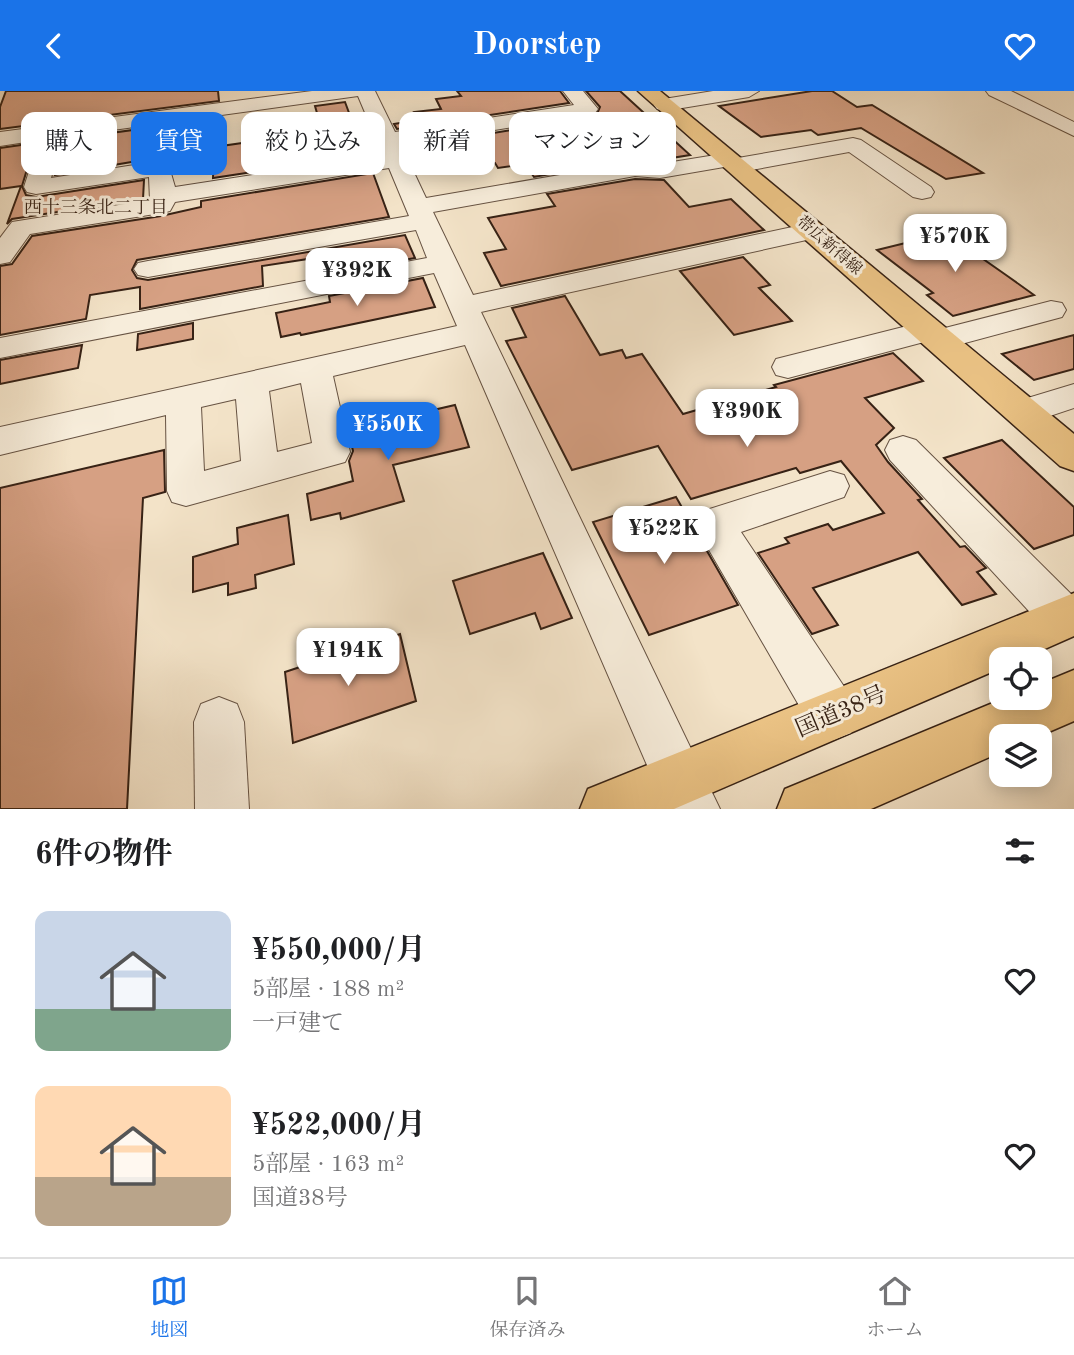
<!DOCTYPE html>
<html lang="ja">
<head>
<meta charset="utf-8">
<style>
	:root { --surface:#fff; --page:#f2f2f2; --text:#202124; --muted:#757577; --line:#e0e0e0; --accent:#1a73e8 }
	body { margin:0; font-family:"Old Standard TT","Noto Serif JP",serif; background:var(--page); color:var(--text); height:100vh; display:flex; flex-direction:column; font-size:26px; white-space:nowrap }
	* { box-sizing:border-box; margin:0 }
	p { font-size:23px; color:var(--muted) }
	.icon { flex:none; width:38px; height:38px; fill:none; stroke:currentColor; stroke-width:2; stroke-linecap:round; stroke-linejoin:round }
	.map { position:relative; height:718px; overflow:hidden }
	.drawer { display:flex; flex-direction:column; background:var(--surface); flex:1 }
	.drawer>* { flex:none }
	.top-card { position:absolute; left:21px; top:21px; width:700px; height:63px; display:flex; gap:14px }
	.fabs { position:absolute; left:989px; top:556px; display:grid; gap:14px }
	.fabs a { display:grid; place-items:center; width:63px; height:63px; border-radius:14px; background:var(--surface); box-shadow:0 4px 18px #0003; font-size:35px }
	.price { position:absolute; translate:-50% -60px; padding:0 16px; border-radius:14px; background:#fff; color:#222; font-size:23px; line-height:46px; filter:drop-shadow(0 2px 4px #0008) }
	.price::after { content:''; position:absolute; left:50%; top:42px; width:21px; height:16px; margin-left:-10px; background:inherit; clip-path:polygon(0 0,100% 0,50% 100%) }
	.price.on { background:var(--accent); color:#fff }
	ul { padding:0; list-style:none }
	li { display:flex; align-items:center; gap:21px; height:175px; padding:0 35px }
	li span { display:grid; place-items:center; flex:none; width:196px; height:140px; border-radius:14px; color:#555 }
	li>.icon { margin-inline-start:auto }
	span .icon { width:84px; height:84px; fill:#fffc; stroke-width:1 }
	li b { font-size:30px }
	h2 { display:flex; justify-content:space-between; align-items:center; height:84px; padding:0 35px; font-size:30px }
	.pill { padding:0 24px; border-radius:14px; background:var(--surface); box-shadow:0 4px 18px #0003; font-size:24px; line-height:63px }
	.pill.on { background:var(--accent); color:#fff }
	header { display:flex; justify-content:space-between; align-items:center; height:91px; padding:0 35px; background:var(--accent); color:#fff; font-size:32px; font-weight:600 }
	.dock { display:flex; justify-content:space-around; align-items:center; height:98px; border-top:2px solid var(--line); background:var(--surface); font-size:19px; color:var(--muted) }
	.dock a { display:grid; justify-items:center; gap:4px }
	.dock .on { color:var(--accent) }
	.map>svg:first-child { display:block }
	.building { fill:#d6a083; stroke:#372215; stroke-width:2 }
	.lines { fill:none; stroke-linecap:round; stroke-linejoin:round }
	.minor-casing { stroke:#665242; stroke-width:2 }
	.major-casing { stroke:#372215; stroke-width:3 }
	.highway-casing { stroke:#372215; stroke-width:3 }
	.minor { fill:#f7eddb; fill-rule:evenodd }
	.major { fill:#eac284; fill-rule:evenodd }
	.highway { fill:#eac284; fill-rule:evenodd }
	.labels { text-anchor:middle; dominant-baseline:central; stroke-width:6; stroke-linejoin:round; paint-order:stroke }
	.far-street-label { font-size:16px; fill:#372215; stroke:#f7eddb }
	.far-neighbourhood-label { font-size:18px; fill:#372215; stroke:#f7eddb }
	.near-street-label { font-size:23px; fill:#372215; stroke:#f7eddb }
</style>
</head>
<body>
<header><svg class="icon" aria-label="back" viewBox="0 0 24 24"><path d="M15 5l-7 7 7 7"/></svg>Doorstep<svg class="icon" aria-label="heart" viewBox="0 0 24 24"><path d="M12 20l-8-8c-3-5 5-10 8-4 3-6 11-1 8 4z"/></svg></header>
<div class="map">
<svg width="1074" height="718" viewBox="0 0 1074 718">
	<rect width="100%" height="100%" fill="#f3e3c8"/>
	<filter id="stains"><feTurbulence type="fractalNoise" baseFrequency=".00286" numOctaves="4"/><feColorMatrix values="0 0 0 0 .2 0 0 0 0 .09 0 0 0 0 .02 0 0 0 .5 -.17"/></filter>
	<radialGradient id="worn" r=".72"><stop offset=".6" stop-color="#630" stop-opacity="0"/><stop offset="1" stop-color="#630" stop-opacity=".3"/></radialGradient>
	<g class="building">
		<polygon points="6,0 218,0 219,10 0,38 0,16"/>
		<polygon points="457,0 560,0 569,12 397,38 394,33 418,29 414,21 441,18 436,8 461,5"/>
		<polygon points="586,0 620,0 690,64 653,70 635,68 534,86 525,73 498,77 495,72 428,83 414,55 596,25 600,16"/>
		<polygon points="812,0 832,0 857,16 872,14 983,82 946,88 861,37 818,44 811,39 761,46 719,15"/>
		<polygon points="345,11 355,38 368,36 378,58 365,60 366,64 213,87 214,57 55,84 56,80 98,74 104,43 220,27 221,55 276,47 274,32 315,27 314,23 317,22 315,15"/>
		<polygon points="35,52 22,95 26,104 36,106 144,89 143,108 12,128 7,133 21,95 0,98 0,57"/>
		<polygon points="373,82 389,126 137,169 132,179 137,187 148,189 405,144 415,167 325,183 321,166 262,175 263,195 140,218 140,196 90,204 86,228 0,244 0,175 12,173 32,145 161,125 201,116 201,110"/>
		<polygon points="635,88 664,89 689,116 731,108 764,139 501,195 484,162 506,158 488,127 555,115 547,103"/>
		<polygon points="946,142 1006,184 1034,204 953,225 927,204 933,202 877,159"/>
		<polygon points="743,166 770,194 759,197 792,230 734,244 680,180"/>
		<polygon points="423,187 435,216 301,244 300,242 281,246 276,222 330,211 329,205"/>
		<polygon points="565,205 600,264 622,259 626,267 642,263 683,323 776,296 774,294 893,262 923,290 865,307 894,337 876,354 888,371 922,408 918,409 960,456 965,455 986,477 977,481 996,503 962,514 918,461 813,497 838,534 812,543 758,462 789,452 785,447 828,433 833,439 884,422 841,370 800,382 796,377 691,408 658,355 572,379 506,250 526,246 512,217"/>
		<polygon points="193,232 193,248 137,259 138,243"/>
		<polygon points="1074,244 1074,278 1034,289 1002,263"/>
		<polygon points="82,254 78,277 0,293 0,269"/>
		<polygon points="455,314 469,356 393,374 404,410 341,428 340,422 311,429 307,403 353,390 349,370 353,360 350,347 379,340 377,332"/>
		<polygon points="1002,349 1074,416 1074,444 1034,458 944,367"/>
		<polygon points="164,359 165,401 143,407 127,718 0,718 0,397"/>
		<polygon points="676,406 738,514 649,544 593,431"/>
		<polygon points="288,424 294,473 255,484 256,497 228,504 228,492 193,501 193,466 238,453 237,437"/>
		<polygon points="543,462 572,527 541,538 535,522 470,543 453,490"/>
		<polygon points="400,543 416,610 293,652 285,581"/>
	</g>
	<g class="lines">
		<defs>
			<g id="minor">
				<path d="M312 0H375L395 41 574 14 563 0H583L598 18 595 22 588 24 401 54 426 107 635 71 660 73 728 62 738 67 853 47 861 49 931 96 934 101 931 106 922 108 913 106 849 61 735 82 724 76 660 87 635 85 433 121 473 204 811 132 820 134 824 140 820 146 811 148 481 221 720 718H666L465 254 333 285 350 361 345 371 186 415 172 411 167 400 166 324 0 364V336L457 235 434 182 0 267V247L427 167 416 139 148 186 138 184 134 178 138 172 148 170 409 125 389 77 175 111 170 120 161 122 30 143 10 171 0 173V147L12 131 150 109 149 86 36 103 27 101 24 96 39 49 0 55V41ZM358 5 383 64 175 96 168 72 160 70 51 87 62 46ZM301 292 312 352 277 361 269 300ZM236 308 241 370 204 380 201 316Z"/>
				<polygon points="713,0 759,0 749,6 664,20 657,18 654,14 657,10 664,8"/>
				<polygon points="986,0 1011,0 1074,31 1074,45 989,4"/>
				<polygon points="1051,210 1062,212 1066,219 1062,226 939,259 928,256 924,251 788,287 776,284 772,276 776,268 927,230 938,233 941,238"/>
				<polygon points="1074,293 1074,317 1023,334 1011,330 1006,321 1011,312"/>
				<polygon points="903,345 916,349 1074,506 1074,544 1065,548 1049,542 890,369 885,359 890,349"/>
				<polygon points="830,380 844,384 849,395 844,406 741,441 851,606 858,624 851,642 833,649 815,642 694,433 700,421"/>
				<polygon points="219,606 237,613 244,631 249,718 195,718 194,631 201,613"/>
			</g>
			<polygon id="major" points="638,0 660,0 1074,343 1074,380 1060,375"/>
			<g id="highway">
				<polygon points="1074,502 1074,545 1020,569 1001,569 1001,577 674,718 580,718 588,698"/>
				<polygon points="1074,579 1074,630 1037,646 1001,646 1001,661 871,718 777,718 785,698 1005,607 1040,607 1040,593"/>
			</g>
		</defs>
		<use href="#minor" class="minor-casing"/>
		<use href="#major" class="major-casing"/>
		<use href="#highway" class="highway-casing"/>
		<use href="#minor" class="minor"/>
		<use href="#major" class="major"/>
		<use href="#highway" class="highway"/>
	</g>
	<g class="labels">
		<g class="far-street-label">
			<text transform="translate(829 155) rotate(41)">帯広新得線</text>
		</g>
		<g class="far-neighbourhood-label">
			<text x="96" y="117">西十三条北二丁目</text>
		</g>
		<g class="near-street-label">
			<text transform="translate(841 621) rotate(-23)">国道38号</text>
		</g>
	</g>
	<rect width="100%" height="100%" filter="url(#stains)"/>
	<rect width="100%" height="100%" fill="url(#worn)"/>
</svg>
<div class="fabs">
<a><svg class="icon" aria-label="locate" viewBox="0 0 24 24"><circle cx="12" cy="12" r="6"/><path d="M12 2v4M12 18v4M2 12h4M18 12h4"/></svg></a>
<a><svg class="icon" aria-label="layers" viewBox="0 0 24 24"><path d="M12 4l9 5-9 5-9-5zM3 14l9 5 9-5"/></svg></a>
</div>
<b class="price" style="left:955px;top:183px">¥570K</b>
<b class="price" style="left:357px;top:217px">¥392K</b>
<b class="price" style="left:747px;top:358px">¥390K</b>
<b class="price on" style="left:388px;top:371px">¥550K</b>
<b class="price" style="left:664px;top:475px">¥522K</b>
<b class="price" style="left:348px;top:597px">¥194K</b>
<div class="top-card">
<a class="pill">購入</a>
<a class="pill on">賃貸</a>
<a class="pill">絞り込み</a>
<a class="pill">新着</a>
<a class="pill">マンション</a>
</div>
</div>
<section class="drawer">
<h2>6件の物件<svg class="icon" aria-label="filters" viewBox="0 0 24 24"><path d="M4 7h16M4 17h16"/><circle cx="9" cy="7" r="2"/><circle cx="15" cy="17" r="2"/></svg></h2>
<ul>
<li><span style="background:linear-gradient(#c9d6e8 70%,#7fa58c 0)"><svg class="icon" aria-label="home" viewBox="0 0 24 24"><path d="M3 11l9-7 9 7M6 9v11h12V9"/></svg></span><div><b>¥550,000/月</b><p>5部屋 · 188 m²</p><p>一戸建て</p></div><svg class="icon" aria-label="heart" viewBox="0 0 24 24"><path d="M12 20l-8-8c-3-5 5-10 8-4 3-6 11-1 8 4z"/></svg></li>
<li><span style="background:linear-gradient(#ffd9b3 65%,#b9a48a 0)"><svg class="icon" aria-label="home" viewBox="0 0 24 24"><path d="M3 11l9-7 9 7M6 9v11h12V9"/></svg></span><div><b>¥522,000/月</b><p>5部屋 · 163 m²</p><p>国道38号</p></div><svg class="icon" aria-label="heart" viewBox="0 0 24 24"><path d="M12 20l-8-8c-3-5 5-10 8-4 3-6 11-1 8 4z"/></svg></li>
</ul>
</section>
<nav class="dock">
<a class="on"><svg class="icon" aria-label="map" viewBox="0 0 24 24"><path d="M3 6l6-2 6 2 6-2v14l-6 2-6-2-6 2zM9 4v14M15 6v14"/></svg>地図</a>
<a><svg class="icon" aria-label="saved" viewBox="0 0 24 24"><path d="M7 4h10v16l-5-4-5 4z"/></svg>保存済み</a>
<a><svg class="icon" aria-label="home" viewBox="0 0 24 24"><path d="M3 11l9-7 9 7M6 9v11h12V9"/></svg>ホーム</a>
</nav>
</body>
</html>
